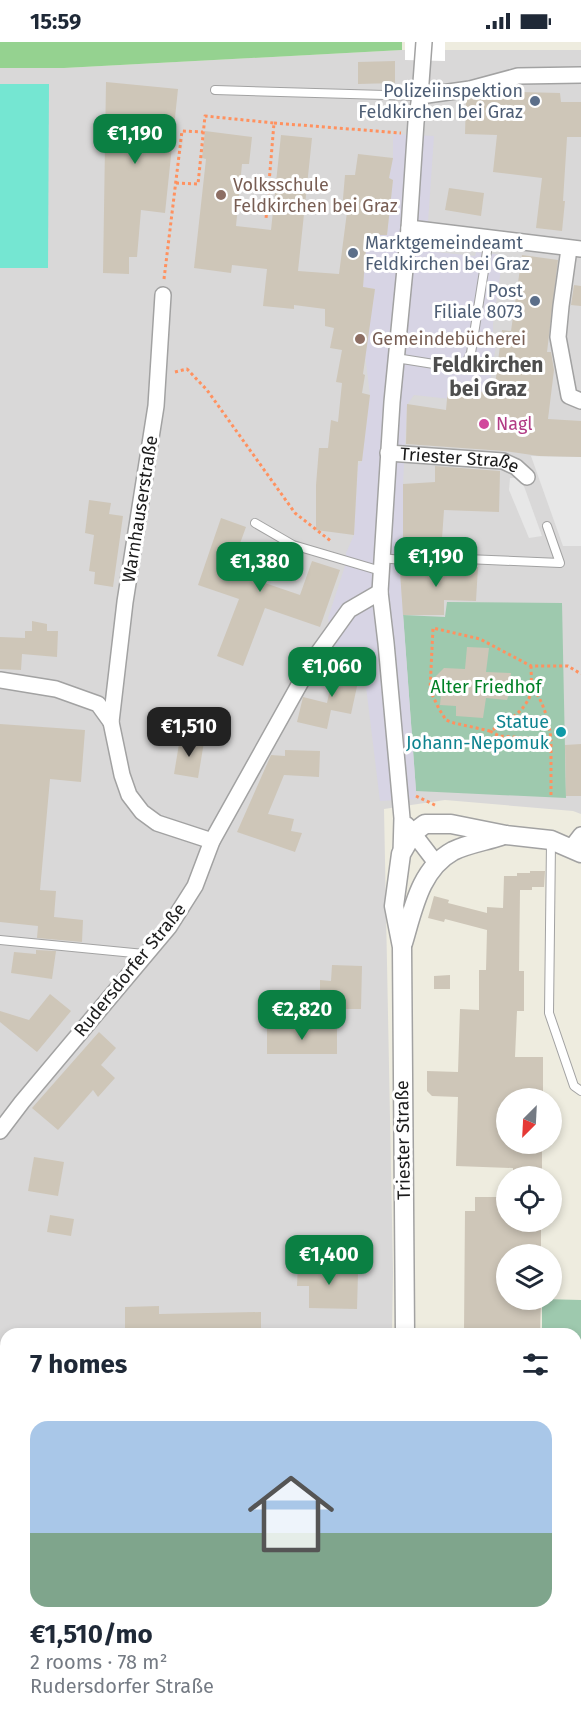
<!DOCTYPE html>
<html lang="en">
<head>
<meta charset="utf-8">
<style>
	:root { --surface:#fff; --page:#f6f6f7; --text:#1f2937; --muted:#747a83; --accent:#0b8043 }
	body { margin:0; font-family:"Fira Sans",sans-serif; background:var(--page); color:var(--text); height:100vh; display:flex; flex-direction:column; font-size:22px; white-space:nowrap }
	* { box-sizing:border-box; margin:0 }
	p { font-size:20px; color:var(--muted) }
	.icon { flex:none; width:33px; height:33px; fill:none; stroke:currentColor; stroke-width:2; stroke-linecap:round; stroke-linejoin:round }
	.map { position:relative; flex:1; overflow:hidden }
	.side { position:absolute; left:0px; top:1286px; width:582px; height:404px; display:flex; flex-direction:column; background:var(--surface); border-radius:18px 18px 0 0; box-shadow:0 3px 9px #0003 }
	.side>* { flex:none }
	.needle { width:39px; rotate:204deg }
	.fabs { position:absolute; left:496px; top:1046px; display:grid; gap:12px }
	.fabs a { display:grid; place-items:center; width:66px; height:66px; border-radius:50%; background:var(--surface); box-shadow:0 3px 9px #0003; font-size:30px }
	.price { position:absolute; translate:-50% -51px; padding:0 14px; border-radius:12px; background:var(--accent); color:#fff; font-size:20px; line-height:39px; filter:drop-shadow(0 2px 3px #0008) }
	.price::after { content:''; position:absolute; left:50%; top:36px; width:18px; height:14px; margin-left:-9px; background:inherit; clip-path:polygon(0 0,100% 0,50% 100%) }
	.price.on { background:#222; color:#fff }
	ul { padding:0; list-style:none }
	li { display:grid; align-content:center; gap:12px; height:318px; padding:0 30px }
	li span { display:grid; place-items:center; height:186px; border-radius:18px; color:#555 }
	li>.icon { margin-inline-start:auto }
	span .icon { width:108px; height:108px; fill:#fffc; stroke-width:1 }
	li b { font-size:26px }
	h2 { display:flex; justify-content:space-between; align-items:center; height:72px; padding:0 30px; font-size:26px }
	.status { display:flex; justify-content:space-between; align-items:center; height:42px; padding:0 30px; background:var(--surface); direction:ltr }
	.status svg { height:16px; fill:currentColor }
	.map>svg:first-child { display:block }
	.residential { fill:#d9d8d8 }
	.forest { fill:#95d290 }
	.cemetery { fill:#9ec9ae }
	.pitch { fill:#75e6d2 }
	.parking { fill:#e7e7e7 }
	.plaza { fill:#d7d4e4 }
	.pier { fill:#fff }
	.building { fill:#cec6b8 }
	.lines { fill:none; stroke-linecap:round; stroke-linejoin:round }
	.service-casing { stroke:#a2a2a2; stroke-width:10 }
	.minor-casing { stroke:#a2a2a2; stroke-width:18 }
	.tertiary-casing { stroke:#a2a2a2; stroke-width:21 }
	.path { stroke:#ff915f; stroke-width:3; stroke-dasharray:3 3; stroke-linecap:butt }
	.service { stroke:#fff; stroke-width:8 }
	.minor { stroke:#fff; stroke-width:15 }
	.tertiary { stroke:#fff; stroke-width:18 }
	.service-dot { fill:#5c6f8a; stroke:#fff; stroke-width:2 }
	.education-dot { fill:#8d6e63; stroke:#fff; stroke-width:2 }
	.hotel-dot { fill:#d1479c; stroke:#fff; stroke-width:2 }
	.culture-dot { fill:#0f9aa8; stroke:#fff; stroke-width:2 }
	.labels { text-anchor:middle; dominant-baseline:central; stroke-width:6; stroke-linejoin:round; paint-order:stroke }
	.service-label { font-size:18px; fill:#4e5e75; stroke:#fff; text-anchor:end }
	.education-label { font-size:18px; fill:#785e54; stroke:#fff; text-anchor:start }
	.hotel-label { font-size:18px; fill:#b23c85; stroke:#fff; text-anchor:start }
	.street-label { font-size:18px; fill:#1b1b1b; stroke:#fff }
	.park-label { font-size:18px; fill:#018127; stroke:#fff }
	.culture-label { font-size:18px; fill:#0d838f; stroke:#fff; text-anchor:end }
	.quarter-label { font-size:21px; font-weight:bold; fill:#4e4e4e; stroke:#fff }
</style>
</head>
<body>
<div class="status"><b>15:59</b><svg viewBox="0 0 49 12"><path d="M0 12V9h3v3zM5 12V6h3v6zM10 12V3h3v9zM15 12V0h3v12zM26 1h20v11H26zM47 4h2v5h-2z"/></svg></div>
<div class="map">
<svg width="581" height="1688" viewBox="0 0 581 1688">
	<rect width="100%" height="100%" fill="#eeecdf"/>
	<g class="residential">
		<polygon points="402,8 581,8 581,772 573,769 445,758 384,767 393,1230 392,1291 6,1292 6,1359 0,1358 0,26 64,26"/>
		<polygon points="86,1683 384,1683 384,1688 84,1688"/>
	</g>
	<polygon class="forest" points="0,0 402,0 402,8 64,26 0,26"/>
	<g class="cemetery">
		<polygon points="447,560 562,561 566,756 416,749 403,573 445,575"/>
		<polygon points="542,1257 581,1258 581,1389 576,1388 576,1292 542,1291"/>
	</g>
	<polygon class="pitch" points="0,42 49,42 48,226 0,226"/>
	<g class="parking">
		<polygon points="531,414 581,415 581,504 563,504"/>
		<polygon points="510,436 521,436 542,494 529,496 509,448"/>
	</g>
	<polygon class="plaza" points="393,92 434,94 426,209 475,214 476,210 503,213 493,282 493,295 497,296 487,361 414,353 407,363 403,442 403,507 400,530 416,749 415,757 380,759 362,612 334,608 328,576 345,524 346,511 354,493 358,424 362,419 370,353 365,313 375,247 363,245 367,193 387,193 393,138 389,136 393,116"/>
	<polygon class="pier" points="405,0 445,0 445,19 405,18"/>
	<g class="building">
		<polygon points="395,19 395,41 358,42 358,20"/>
		<polygon points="106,40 178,47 165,171 141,168 137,215 129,215 129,232 103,231"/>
		<polygon points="520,50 560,51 561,60 581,60 581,95 567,95 563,159 565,159 562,189 536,186 542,136 493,130 497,93 465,92 466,57 475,56 520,57"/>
		<polygon points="205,89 252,95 249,122 242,122 236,184 271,188 281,93 312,96 298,229 339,232 347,170 342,168 345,133 355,133 358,112 393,116 389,136 393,138 387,193 367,193 363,245 375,247 363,332 365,333 362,351 370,353 362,419 358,419 354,493 316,488 316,443 319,406 328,406 331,378 338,380 342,341 336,340 342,308 330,306 334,286 325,284 325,267 294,263 294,267 263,264 267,227 232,223 231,231 194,226 206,117 202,116"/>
		<polygon points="449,146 484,151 481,174 445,168"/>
		<polygon points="522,213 558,218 547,310 551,310 554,328 548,377 581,379 581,415 539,414 504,409 406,402 407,362 446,368 448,346 494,351 502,288 511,289"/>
		<polygon points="574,243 581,244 581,264 571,263"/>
		<polygon points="435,424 500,429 499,470 444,468 441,511 403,512 403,442 435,440"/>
		<polygon points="89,458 111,461 109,472 123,474 113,545 94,542 95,530 89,529 94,493 85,491"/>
		<polygon points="221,476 246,485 230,529 300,553 312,519 340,528 320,585 265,566 243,624 217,614 239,557 198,543"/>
		<polygon points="440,523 478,525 476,559 444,558 444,573 403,573 400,530 403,530 403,524"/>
		<polygon points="32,579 47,582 47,589 58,589 57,615 22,612 21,628 0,627 0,595 25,596 25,589 32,589"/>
		<polygon points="467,605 489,606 486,630 511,631 510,638 523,639 522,653 509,652 507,658 486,656 483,676 456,674 456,664 440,663 441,652 433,649 435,635 444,626 465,627"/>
		<polygon points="336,620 361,626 351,672 331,668 327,687 297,680 303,655 327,661"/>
		<polygon points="0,682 85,688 81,740 50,737 40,848 56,849 54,875 83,878 82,900 37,896 38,884 0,880"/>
		<polygon points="180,696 204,700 198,736 174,732"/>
		<polygon points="581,702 581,754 566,754 565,703"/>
		<polygon points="285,708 320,709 319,735 284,733 268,772 294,777 291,789 302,791 295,810 237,790 271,713 285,714"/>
		<polygon points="530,829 545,829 544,845 532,845 532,848 520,848 519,929 524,929 524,969 517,969 515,1015 543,1015 543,1056 507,1056 507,1101 542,1101 542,1134 513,1134 513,1126 456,1124 458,1055 432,1054 427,1049 427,1029 458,1030 460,967 479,968 479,928 486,928 487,888 445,877 444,880 428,876 434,854 449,858 448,861 487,871 487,865 503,866 504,834 517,834 517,831 530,831"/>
		<polygon points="36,908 56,909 52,937 11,931 14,910 36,912"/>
		<polygon points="332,923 362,924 361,967 333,967 333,954 320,953 320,938 331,939"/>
		<polygon points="450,933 450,947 434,947 434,934"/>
		<polygon points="50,952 71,969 37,1010 0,980 0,969 29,978"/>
		<polygon points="267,985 337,986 337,1012 267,1012"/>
		<polygon points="99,990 116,1006 101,1023 115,1036 98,1055 93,1048 58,1088 32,1066"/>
		<polygon points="34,1115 64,1120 58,1154 28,1149"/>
		<polygon points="475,1155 507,1155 507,1179 541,1179 541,1212 507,1212 507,1257 541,1257 540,1292 475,1292 475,1290 464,1290 465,1169 475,1169"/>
		<polygon points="50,1173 74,1177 71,1194 47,1190"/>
		<polygon points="310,1220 338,1221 338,1231 358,1231 357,1267 309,1266 309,1244 297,1244 298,1222 310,1222"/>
		<polygon points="159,1264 159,1272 261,1270 261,1288 125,1289 125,1265"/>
	</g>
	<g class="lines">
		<defs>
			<g id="service">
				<polyline points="215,48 420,54"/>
				<polyline points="396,316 459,326 466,321 471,311 489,197"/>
				<polyline points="255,481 293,503 381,529"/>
				<polyline points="381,516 402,518 466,517 560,521 547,484"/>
				<polyline points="551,800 549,971 574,1044 581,1049"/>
				<polyline points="0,898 144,912"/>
				<polyline points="576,1396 581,1396"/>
			</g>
			<g id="minor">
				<polyline points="420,54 470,47 518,34 581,33"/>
				<polyline points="409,186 581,207"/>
				<polyline points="569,207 561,264 558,295 569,354 581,359"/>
				<polyline points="163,253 156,364 125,560 111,680 122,733 129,753 142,770 157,781 212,799"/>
				<path id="s1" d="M388 411 503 419 516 425 527 435"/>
				<polyline points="0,638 56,647 98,662 111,680"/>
				<polyline points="407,783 436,821"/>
				<polyline points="571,806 581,793"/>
				<polyline points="401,812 402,776 386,601 380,550 392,360 409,186 416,80 420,54 424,0"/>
				<polyline points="0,1089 22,1060 169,885 195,844 212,799 313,618 349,568 380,550"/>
			</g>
			<g id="tertiary">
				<path d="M403 901C413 868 420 827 453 809 467 802 486 799 501 794"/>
				<polyline points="405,1292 402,905 394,864 401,812 413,791 425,782 451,782 506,793 551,798 581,811"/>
				<polyline points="399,1688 399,1683"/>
			</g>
		</defs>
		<use href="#service" class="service-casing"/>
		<use href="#minor" class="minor-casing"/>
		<use href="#tertiary" class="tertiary-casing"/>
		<g class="path">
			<polyline points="274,81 401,91"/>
			<polyline points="176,141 198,142 205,74 274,81 266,177"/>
			<polyline points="164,237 182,89 203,90"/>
			<polyline points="175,330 187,327 207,348 295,471 332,500"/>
			<path d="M531 624C531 634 533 650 528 658 521 672 504 682 490 689L454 681 446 678 439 667 430 648 433 586 480 597 531 624H568L581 632"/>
			<path d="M490 689 499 694 551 698C549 677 543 660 531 642"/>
			<polyline points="551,753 551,698"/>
			<polyline points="416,754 437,764"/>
			<polyline points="94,1683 94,1688"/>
		</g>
		<use href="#service" class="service"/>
		<use href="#minor" class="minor"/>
		<use href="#tertiary" class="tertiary"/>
	</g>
	<g class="service-dot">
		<circle cx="535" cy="59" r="6"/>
		<circle cx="353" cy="211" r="6"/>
		<circle cx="535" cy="259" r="6"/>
	</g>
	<g class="education-dot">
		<circle cx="221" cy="153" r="6"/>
		<circle cx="360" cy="297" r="6"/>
	</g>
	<circle class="hotel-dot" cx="484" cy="382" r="6"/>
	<circle class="culture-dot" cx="561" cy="690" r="6"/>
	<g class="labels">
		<g class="service-label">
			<text x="523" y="49">Polizeiinspektion<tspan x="523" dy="21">Feldkirchen bei Graz</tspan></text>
			<text x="365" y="201" text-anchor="start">Marktgemeindeamt<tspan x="365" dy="21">Feldkirchen bei Graz</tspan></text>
			<text x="523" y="249">Post<tspan x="523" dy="21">Filiale 8073</tspan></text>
		</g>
		<g class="education-label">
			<text x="233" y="143">Volksschule<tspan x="233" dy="21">Feldkirchen bei Graz</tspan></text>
			<text x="372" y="297">Gemeindebücherei</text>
		</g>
		<g class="hotel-label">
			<text x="496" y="382">Nagl</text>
		</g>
		<g class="street-label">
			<text stroke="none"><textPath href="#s1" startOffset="72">Triester Straße</textPath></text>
			<text transform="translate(140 467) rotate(-81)">Warnhauserstraße</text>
			<text transform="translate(130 928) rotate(-51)">Rudersdorfer Straße</text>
			<text transform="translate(403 1098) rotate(-91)">Triester Straße</text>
		</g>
		<g class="park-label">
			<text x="486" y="645">Alter Friedhof</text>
		</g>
		<g class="culture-label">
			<text x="549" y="680">Statue<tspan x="549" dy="21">Johann-Nepomuk</tspan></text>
		</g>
		<g class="quarter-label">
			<text x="488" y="323">Feldkirchen<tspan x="488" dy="24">bei Graz</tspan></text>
		</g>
	</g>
</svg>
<div class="fabs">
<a><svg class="needle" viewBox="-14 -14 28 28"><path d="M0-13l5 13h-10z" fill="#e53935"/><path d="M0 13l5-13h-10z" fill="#747a83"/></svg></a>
<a><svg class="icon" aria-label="locate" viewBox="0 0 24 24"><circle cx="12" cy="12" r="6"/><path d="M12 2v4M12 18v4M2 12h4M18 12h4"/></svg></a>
<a><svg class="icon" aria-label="layers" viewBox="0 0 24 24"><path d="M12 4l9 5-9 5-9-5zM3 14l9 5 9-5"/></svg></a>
</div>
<b class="price" style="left:135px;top:123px">€1,190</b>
<b class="price" style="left:436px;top:546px">€1,190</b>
<b class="price" style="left:260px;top:551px">€1,380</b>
<b class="price" style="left:332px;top:656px">€1,060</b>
<b class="price on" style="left:189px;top:716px">€1,510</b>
<b class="price" style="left:302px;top:999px">€2,820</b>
<b class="price" style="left:329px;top:1244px">€1,400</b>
<section class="side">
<h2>7 homes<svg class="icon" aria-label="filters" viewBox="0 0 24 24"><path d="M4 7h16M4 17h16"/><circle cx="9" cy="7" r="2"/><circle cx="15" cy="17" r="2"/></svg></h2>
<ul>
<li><span style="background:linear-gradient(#a9c7e8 60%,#7fa58c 0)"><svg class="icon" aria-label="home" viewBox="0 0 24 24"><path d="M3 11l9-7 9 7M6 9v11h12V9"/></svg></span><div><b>€1,510/mo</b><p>2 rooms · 78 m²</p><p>Rudersdorfer Straße</p></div></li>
</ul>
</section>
</div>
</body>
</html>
